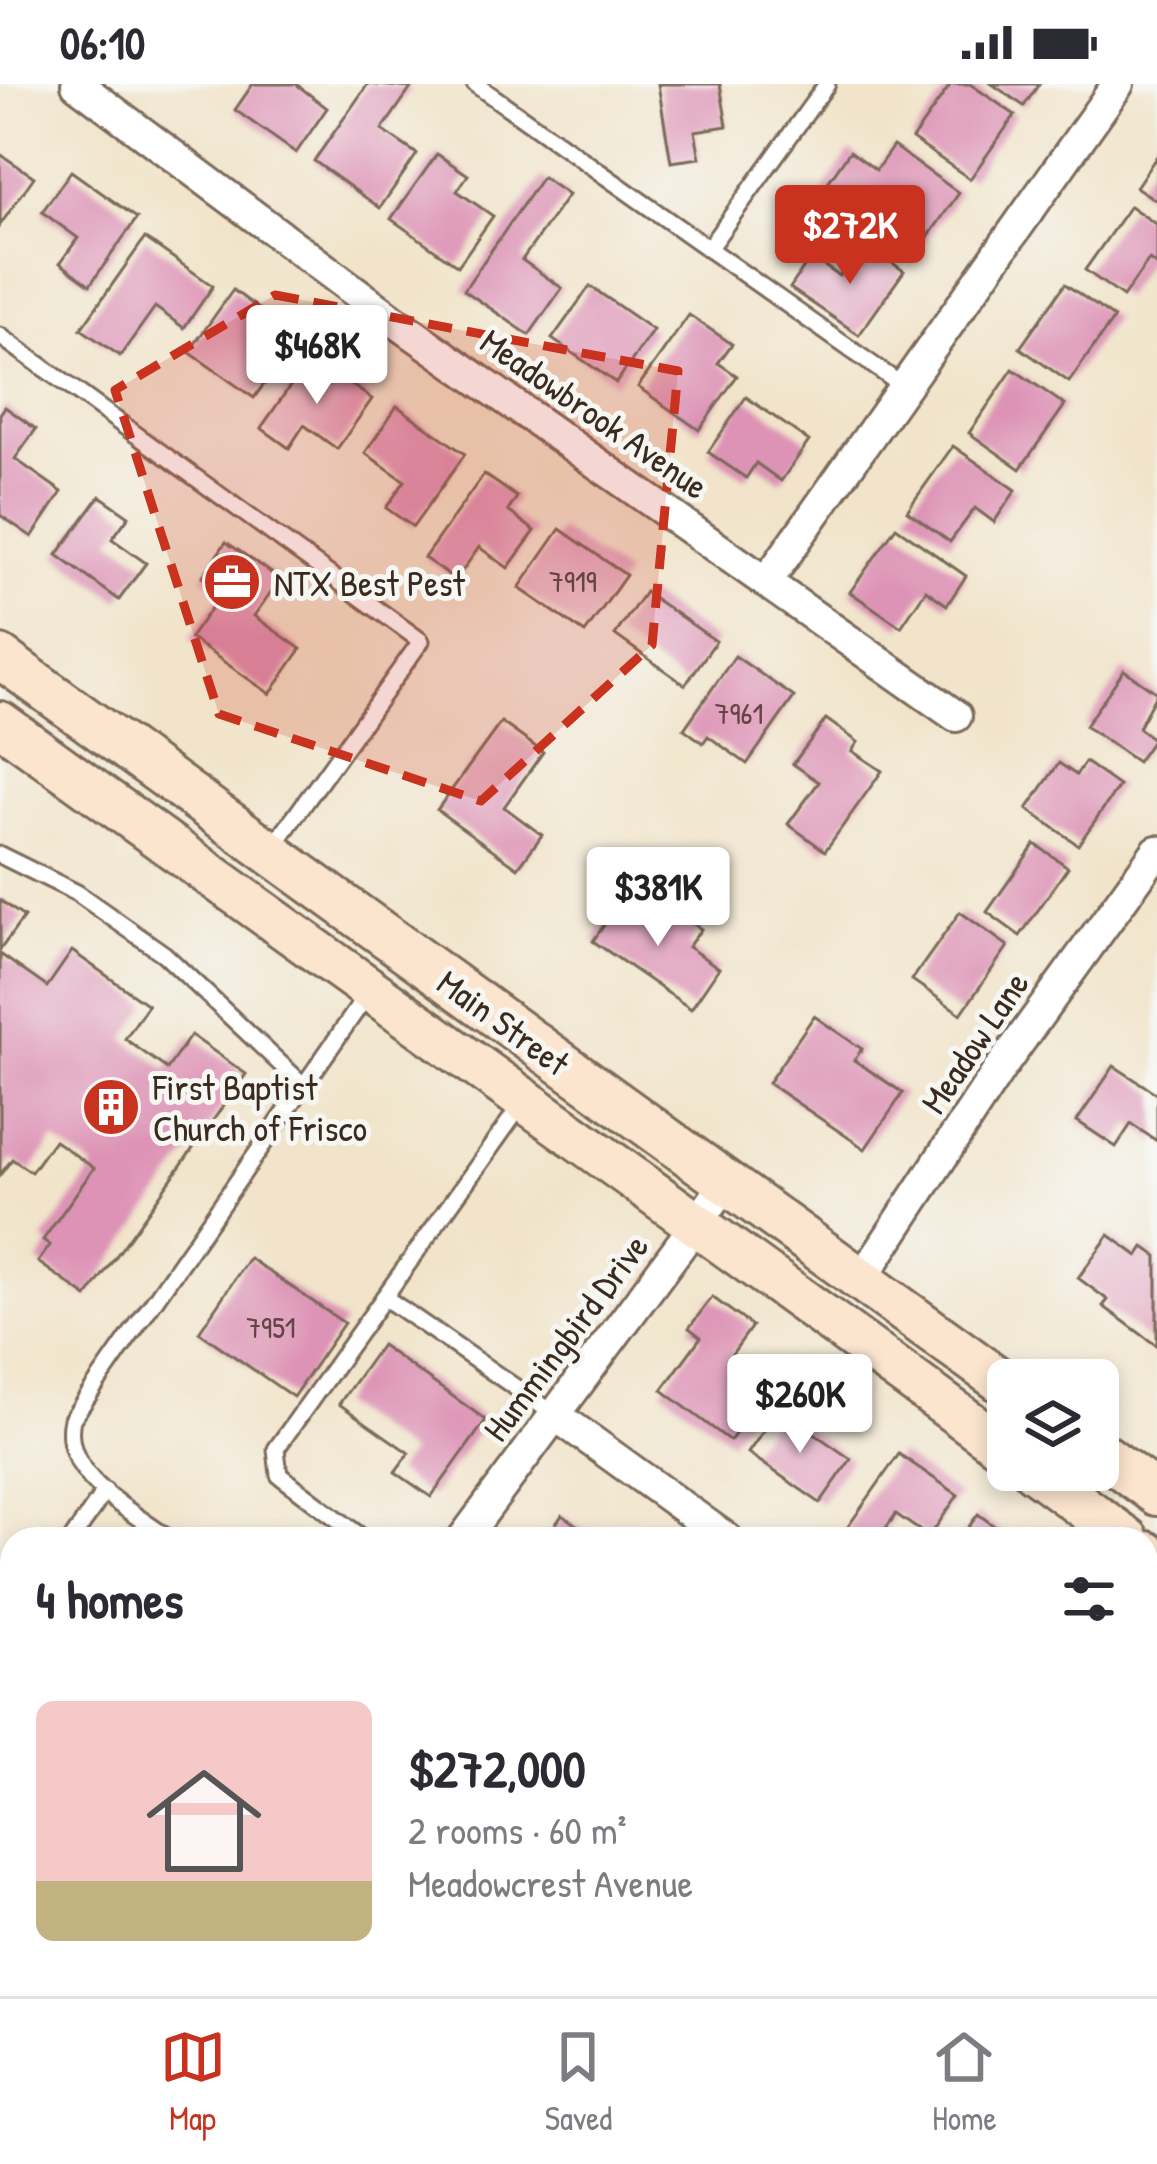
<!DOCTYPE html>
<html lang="en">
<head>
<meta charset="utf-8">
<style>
	:root { --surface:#fff; --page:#f2f2f3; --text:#2b2b33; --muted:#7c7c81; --line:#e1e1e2; --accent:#c8321e }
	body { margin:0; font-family:"Patrick Hand",sans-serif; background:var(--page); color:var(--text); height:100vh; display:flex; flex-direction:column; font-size:45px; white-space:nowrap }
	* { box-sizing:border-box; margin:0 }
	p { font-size:39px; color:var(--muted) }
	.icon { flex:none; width:66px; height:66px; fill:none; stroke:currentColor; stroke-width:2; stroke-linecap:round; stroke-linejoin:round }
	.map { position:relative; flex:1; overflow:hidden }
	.side { position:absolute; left:0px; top:1443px; width:1158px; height:471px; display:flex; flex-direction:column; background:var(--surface); border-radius:36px 36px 0 0; box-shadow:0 6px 18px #0003 }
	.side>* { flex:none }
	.buttons { position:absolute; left:987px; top:1275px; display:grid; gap:24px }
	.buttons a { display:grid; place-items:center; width:132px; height:132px; border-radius:18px; background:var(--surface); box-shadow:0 6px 18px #0003; font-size:60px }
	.price { position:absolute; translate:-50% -102px; padding:0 27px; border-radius:12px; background:#fff; color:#222; font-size:39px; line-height:78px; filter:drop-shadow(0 3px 6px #0008) }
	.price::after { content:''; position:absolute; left:50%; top:72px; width:36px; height:27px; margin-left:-18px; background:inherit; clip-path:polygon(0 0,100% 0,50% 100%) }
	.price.current { background:var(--accent); color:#fff }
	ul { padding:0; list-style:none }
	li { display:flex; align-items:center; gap:36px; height:300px; padding:0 36px }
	li span { display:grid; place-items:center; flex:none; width:336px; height:240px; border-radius:18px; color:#555 }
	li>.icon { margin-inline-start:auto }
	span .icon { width:144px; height:144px; fill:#fffc; stroke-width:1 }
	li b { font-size:51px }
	h2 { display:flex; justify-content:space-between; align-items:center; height:144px; padding:0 36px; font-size:51px }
	.status { display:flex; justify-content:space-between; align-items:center; height:84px; padding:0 60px; background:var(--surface); direction:ltr }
	.status svg { height:33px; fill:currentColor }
	.tab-bar { display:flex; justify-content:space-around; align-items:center; height:168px; border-top:3px solid var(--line); background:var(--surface); font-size:33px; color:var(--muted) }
	.tab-bar a { display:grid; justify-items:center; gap:6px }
	.tab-bar .current { color:var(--accent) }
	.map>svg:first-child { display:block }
	.building { fill:#dd93b5 }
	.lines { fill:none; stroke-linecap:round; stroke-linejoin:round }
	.lane-casing { stroke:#7b6b5a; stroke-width:21 }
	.street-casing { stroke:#7b6b5a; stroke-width:36 }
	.secondary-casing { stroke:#7b6b5a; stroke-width:48 }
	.lane { stroke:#fff; stroke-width:15 }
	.street { stroke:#fff; stroke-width:30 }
	.secondary { stroke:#fce5cf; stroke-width:42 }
	.marked { fill:#c8321e; fill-opacity:0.2; stroke:#c8321e; stroke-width:9; stroke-dasharray:24 15; stroke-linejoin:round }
	.labels { text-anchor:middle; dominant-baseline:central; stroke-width:10; stroke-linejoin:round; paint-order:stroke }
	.number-label { font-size:30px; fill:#644444 }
	.street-label { font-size:36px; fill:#3b2a1e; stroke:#f6f6f2 }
	.poi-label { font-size:36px; fill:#3b2a1e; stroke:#f6f6f2; text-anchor:start }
</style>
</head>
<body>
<div class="status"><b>06:10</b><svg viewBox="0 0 49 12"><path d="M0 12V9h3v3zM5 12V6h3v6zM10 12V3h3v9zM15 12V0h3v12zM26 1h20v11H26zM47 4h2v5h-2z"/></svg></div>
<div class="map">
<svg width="1157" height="1912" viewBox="0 0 1157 1912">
	<rect width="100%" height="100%" fill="#f6f6f2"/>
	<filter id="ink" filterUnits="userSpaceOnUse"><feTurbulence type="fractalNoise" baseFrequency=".00833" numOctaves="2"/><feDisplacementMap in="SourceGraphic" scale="24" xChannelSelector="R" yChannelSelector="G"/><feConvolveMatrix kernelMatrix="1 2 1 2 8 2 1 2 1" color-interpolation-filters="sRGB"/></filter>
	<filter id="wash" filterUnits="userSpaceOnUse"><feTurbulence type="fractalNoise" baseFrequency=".004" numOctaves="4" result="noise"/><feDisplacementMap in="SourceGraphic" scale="48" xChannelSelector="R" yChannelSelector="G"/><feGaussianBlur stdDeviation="2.7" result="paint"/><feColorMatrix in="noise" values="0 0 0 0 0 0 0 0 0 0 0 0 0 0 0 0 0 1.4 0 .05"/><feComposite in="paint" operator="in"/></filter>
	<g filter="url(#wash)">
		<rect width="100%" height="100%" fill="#f1e4ca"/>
		<g id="blocks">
			<g class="building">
				<polygon points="253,0 296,0 327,24 296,69 235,26"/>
				<polygon points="368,0 411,4 382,46 417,70 380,124 314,77"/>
				<polygon points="658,0 720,0 727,42 695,47 700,74 671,78"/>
				<polygon points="951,0 970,0 1015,31 970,95 912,55"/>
				<polygon points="992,0 1039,0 1024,22"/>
				<polygon points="893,62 959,109 914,173 822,107 850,67 876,86"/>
				<polygon points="0,70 34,93 0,141"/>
				<polygon points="437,70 468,91 457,107 493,132 458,182 391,135"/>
				<polygon points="1157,72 1157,117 1136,103"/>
				<polygon points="71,87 137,134 90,201 60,179 78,154 42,128"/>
				<polygon points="542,93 568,111 522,176 562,204 529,251 464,206"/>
				<polygon points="1130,122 1157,141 1157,182 1149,176 1123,213 1085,186"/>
				<polygon points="145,154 213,202 184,244 155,223 120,272 81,245"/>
				<polygon points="862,158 904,187 859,251 790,204 811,173 839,192"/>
				<polygon points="1065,200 1114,234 1069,298 1020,264"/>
				<polygon points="590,202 653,246 616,299 552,255"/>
				<polygon points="233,206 298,253 254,314 189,268"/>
				<polygon points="689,231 732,260 718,279 737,292 699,346 638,303"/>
				<polygon points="311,272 372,315 337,365 304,341 289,364 261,344"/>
				<polygon points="1013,285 1065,321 1020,385 969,349"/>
				<polygon points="746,313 809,357 781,397 756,379 746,394 708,368"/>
				<polygon points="397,322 465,370 413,443 386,424 405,397 365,369"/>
				<polygon points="5,323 36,345 15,375 62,408 32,453 0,431 0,330"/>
				<polygon points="953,362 1016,406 994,438 975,424 950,458 907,427"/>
				<polygon points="484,390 517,413 508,427 535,447 508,484 479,463 456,496 424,474"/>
				<polygon points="100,412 129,432 112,455 146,479 119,516 57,471"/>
				<polygon points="896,443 966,492 947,521 926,506 901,543 850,508"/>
				<polygon points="560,445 626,491 585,549 519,504"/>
				<polygon points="226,458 280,495 254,532 301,565 270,610 190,554 223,507 202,493"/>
				<polygon points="645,508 716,557 685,601 615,551"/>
				<polygon points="735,572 794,613 747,680 708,652 703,659 684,645"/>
				<polygon points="1124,586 1157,609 1138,644 1153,655 1137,678 1085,642"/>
				<polygon points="826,635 858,658 852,667 882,687 825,767 788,740 819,698 793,680"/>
				<polygon points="501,638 543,668 504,723 542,751 518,784 437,726"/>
				<polygon points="1085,678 1119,702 1078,761 1027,725 1059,679 1076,691"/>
				<polygon points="1035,760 1068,783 1020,852 987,828"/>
				<polygon points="625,811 654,831 663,818 701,845 688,863 719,884 691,925 593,857"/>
				<polygon points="0,816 24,833 0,866"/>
				<polygon points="960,828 1008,862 961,930 912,896"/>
				<polygon points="72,867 148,921 125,955 167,985 191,951 246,990 87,1213 38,1178 50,1161 43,1156 94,1084 54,1056 31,1088 12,1075 0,1091 0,870 47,903"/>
				<polygon points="814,932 862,965 854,976 903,1009 865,1065 768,999"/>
				<polygon points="1114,982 1157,1010 1157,1057 1131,1040 1116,1063 1077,1037"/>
				<polygon points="1109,1151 1138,1172 1144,1163 1157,1172 1157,1262 1103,1222 1108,1216 1078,1194"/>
				<polygon points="249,1174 344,1239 293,1313 199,1248"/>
				<polygon points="712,1213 752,1242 732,1270 753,1286 748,1293 767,1307 730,1357 662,1306 701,1253 689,1244"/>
				<polygon points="381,1261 486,1336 431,1413 395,1388 409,1369 339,1320"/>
				<polygon points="779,1325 851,1375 820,1419 748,1369"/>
				<polygon points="899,1370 958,1411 929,1453 896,1430 878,1455 863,1455 847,1444"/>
				<polygon points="978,1430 1012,1455 960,1455"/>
				<polygon points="562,1431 597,1455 546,1455"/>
				<polygon points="1146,1563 1157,1571 1157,1628 1146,1621"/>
				<polygon points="0,1687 12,1696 12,1809 0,1801"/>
				<polygon points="1146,1864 1157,1872 1157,1912 1131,1912 1117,1902 1146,1902"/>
				<polygon points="706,1902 761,1902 760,1912 704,1912"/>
			</g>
		</g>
	</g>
	<g filter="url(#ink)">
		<use href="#blocks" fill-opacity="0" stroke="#7b6b5a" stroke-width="3"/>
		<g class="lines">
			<defs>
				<g id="lane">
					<polyline points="475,0 904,303"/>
					<polyline points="708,165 827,0"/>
					<polyline points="0,252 421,557 271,766"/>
					<polyline points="0,771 77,809 164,870 304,1002"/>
					<polyline points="384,1213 554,1330"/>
					<polyline points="72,1455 105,1407"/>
					<path d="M169 1455C132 1427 59 1391 72 1335L369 908"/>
					<polyline points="364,1455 279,1391 276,1365 521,1021"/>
					<polyline points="0,1559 12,1541"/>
					<polyline points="0,1632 12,1641"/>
					<polyline points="968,1902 982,1912"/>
					<polyline points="916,1912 924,1902"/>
				</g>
				<g id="street">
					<polyline points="77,0 392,235 956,632"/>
					<polyline points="767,497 1118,0"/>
					<polyline points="861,1196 999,986 1157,767"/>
					<polyline points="554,1330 727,1455"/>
					<polyline points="463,1455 728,1097"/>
					<polyline points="1146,1759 1157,1767"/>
					<polyline points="552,1902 567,1912"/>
					<polyline points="291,1912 296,1902"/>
				</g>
				<g id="secondary">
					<polyline points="0,573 1008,1302"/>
					<path d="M0 639C336 883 675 1121 1008 1367"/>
					<polyline points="1098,1367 1157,1410"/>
					<polyline points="1033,1386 1127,1455"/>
					<polyline points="1146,1469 1157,1478"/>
				</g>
			</defs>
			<use href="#lane" class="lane-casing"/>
			<use href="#street" class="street-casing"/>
			<use href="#secondary" class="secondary-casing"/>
			<use href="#lane" class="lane"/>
			<use href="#street" class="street"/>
			<use href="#secondary" class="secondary"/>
		</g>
	</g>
	<path class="marked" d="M275 211 678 287 652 561 481 717 219 630 115 306Z"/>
	<defs>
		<symbol id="office-disc" viewBox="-11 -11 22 22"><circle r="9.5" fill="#c8321e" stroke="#f6f6f2"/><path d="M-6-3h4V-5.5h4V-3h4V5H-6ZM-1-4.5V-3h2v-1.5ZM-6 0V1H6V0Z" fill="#fff"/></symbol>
		<symbol id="building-disc" viewBox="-11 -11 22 22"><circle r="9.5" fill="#c8321e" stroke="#f6f6f2"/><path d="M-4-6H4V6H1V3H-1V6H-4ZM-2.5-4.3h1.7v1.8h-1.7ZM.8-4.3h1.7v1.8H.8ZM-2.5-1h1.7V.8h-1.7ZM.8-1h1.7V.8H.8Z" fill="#fff"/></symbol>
	</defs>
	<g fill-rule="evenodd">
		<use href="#office-disc" x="199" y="465" width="66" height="66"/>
		<use href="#building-disc" x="78" y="990" width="66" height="66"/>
	</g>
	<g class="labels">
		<g class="number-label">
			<text x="573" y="497">7919</text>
			<text x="739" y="629">7961</text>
			<text x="271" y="1243">7951</text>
		</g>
		<g class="street-label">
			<text transform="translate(595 329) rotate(35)">Meadowbrook Avenue</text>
			<text transform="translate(504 938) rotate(36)">Main Street</text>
			<text transform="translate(974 958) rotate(-56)">Meadow Lane</text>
			<text transform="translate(565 1253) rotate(-53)">Hummingbird Drive</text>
		</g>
		<g class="poi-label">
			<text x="274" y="498">NTX Best Pest</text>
			<text x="153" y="1002">First Baptist<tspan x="153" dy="41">Church of Frisco</tspan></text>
		</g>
	</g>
</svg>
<div class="buttons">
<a><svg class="icon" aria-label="layers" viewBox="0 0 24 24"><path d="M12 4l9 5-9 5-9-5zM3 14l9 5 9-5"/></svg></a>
</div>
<b class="price current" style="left:850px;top:203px">$272K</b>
<b class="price" style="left:317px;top:323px">$468K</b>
<b class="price" style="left:658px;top:865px">$381K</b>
<b class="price" style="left:800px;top:1372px">$260K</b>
<section class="side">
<h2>4 homes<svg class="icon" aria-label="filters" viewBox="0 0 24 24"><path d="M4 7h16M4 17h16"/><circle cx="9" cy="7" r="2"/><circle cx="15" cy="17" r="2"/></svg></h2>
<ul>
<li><span style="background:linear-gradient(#f6c9c9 75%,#c2b280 0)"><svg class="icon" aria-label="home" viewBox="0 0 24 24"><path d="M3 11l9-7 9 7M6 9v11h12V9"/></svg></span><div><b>$272,000</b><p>2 rooms · 60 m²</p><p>Meadowcrest Avenue</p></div></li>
</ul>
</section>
</div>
<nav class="tab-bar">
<a class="current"><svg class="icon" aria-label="map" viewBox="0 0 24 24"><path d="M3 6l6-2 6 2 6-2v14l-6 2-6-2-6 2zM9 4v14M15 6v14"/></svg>Map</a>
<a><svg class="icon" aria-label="saved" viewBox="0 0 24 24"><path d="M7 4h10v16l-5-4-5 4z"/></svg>Saved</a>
<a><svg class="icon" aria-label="home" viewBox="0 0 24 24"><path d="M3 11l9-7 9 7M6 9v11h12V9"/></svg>Home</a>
</nav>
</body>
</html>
